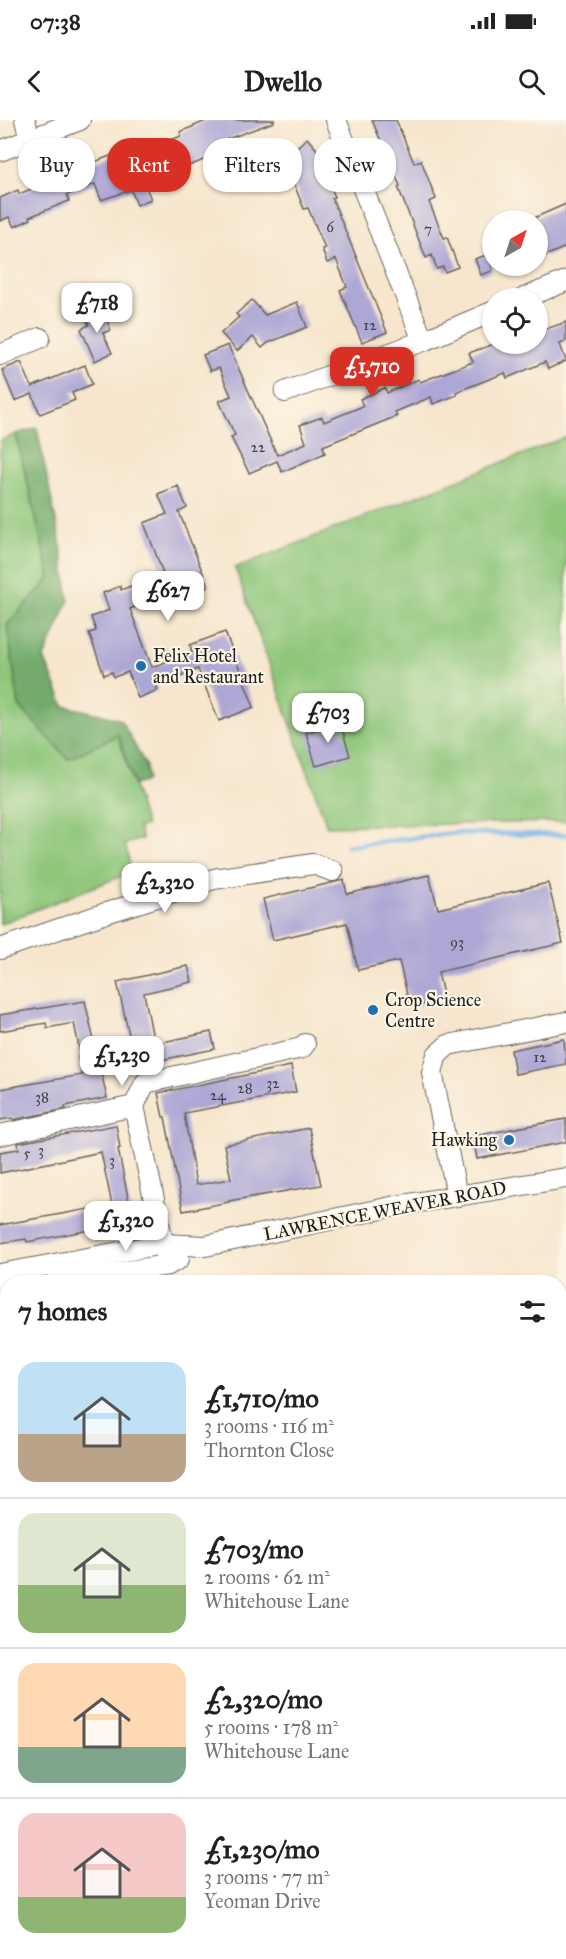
<!DOCTYPE html>
<html lang="en">
<head>
<meta charset="utf-8">
<style>
	:root { --surface:#fff; --page:#f6f6f6; --text:#222; --muted:#767676; --line:#e0e0e0; --accent:#d93025 }
	body { margin:0; font-family:"IM FELL Great Primer",serif; background:var(--page); color:var(--text); height:100vh; display:flex; flex-direction:column; font-size:22px; white-space:nowrap }
	* { box-sizing:border-box; margin:0 }
	p { font-size:20px; color:var(--muted) }
	.icon { flex:none; width:33px; height:33px; fill:none; stroke:currentColor; stroke-width:2; stroke-linecap:round; stroke-linejoin:round }
	.map { position:relative; flex:1; overflow:hidden }
	.sheet { position:absolute; left:0px; top:1155px; width:567px; height:684px; display:flex; flex-direction:column; background:var(--surface); border-radius:24px 24px 0 0; box-shadow:0 2px 4px #0004 }
	.sheet>* { flex:none }
	.guide { position:absolute; left:18px; top:18px; width:531px; height:54px; display:flex; gap:12px }
	.needle { width:39px; rotate:39deg }
	.tools { position:absolute; left:482px; top:90px; display:grid; gap:12px }
	.tools a { display:grid; place-items:center; width:66px; height:66px; border-radius:50%; background:var(--surface); box-shadow:0 2px 4px #0004; font-size:30px }
	.price { position:absolute; translate:-50% -51px; padding:0 14px; border-radius:12px; background:#fff; color:#222; font-size:20px; line-height:39px; filter:drop-shadow(0 2px 3px #0008) }
	.price::after { content:''; position:absolute; left:50%; top:36px; width:18px; height:14px; margin-left:-9px; background:inherit; clip-path:polygon(0 0,100% 0,50% 100%) }
	.price.active { background:var(--accent); color:#fff }
	ul { padding:0; list-style:none }
	li { display:flex; align-items:center; gap:18px; height:150px; padding:0 18px }
	li+li { border-top:2px solid var(--line) }
	li span { display:grid; place-items:center; flex:none; width:168px; height:120px; border-radius:18px; color:#555 }
	li>.icon { margin-inline-start:auto }
	span .icon { width:72px; height:72px; fill:#fffc; stroke-width:1 }
	li b { font-size:26px }
	h2 { display:flex; justify-content:space-between; align-items:center; height:72px; padding:0 18px; font-size:26px }
	.chip { padding:0 21px; border-radius:24px; background:var(--surface); box-shadow:0 2px 4px #0004; font-size:21px; line-height:54px }
	.chip.active { background:var(--accent); color:#fff }
	.status { display:flex; justify-content:space-between; align-items:center; height:42px; padding:0 30px; background:var(--surface); direction:ltr }
	.status svg { height:16px; fill:currentColor }
	header { display:flex; justify-content:space-between; align-items:center; height:78px; padding:0 18px; background:var(--surface); font-size:27px; font-weight:700 }
	.map>svg:first-child { display:block }
	.green { fill:#8ec67a; stroke:#55714b; stroke-width:1.5 }
	.forest { fill:#72ab6a; stroke:#476443; stroke-width:1.5 }
	.lines { fill:none; stroke-linecap:round; stroke-linejoin:round }
	.stream { stroke:#74b2e7; stroke-width:5 }
	.building { fill:#ada7d5 }
	.street-casing { stroke:#69635a; stroke-width:22 }
	.street { stroke:#fff; stroke-width:20 }
	.poi-dot { fill:#1f6fb2; stroke:#fcf5e5; stroke-width:2 }
	.labels { text-anchor:middle; dominant-baseline:central; stroke-width:4.5; stroke-linejoin:round; paint-order:stroke }
	.number-label { font-size:15px; fill:#403f4a }
	.poi-label { font-size:18px; fill:#1c1c1c; stroke:#fcf5e5; text-anchor:start }
	.street-label { font-size:18px; fill:#1c1c1c; stroke:#fcf5e5 }
</style>
</head>
<body>
<div class="status"><b>07:38</b><svg viewBox="0 0 49 12"><path d="M0 12V9h3v3zM5 12V6h3v6zM10 12V3h3v9zM15 12V0h3v12zM26 1h20v11H26zM47 4h2v5h-2z"/></svg></div>
<header><svg class="icon" aria-label="back" viewBox="0 0 24 24"><path d="M15 5l-7 7 7 7"/></svg>Dwello<svg class="icon" aria-label="search" viewBox="0 0 24 24"><circle cx="10" cy="10" r="6"/><path d="M15 15l6 6"/></svg></header>
<div class="map">
<svg width="566" height="1839" viewBox="0 0 566 1839">
	<rect width="100%" height="100%" fill="#fcf5e5"/>
	<filter id="ink" filterUnits="userSpaceOnUse"><feTurbulence type="fractalNoise" baseFrequency=".0167" numOctaves="2"/><feDisplacementMap in="SourceGraphic" scale="12" xChannelSelector="R" yChannelSelector="G"/><feConvolveMatrix kernelMatrix="1 2 1 2 8 2 1 2 1" color-interpolation-filters="sRGB"/></filter>
	<filter id="wash" filterUnits="userSpaceOnUse"><feTurbulence type="fractalNoise" baseFrequency=".008" numOctaves="4" result="noise"/><feDisplacementMap in="SourceGraphic" scale="24" xChannelSelector="R" yChannelSelector="G"/><feGaussianBlur stdDeviation="1.35" result="paint"/><feColorMatrix in="noise" values="0 0 0 0 0 0 0 0 0 0 0 0 0 0 0 0 0 1.4 0 .05"/><feComposite in="paint" operator="in"/></filter>
	<g filter="url(#wash)">
		<rect width="100%" height="100%" fill="#f7e6cd"/>
		<g class="green">
			<polygon points="16,314 50,458 7,505 19,586 118,615 146,706 138,707 142,719 125,724 132,752 0,804 0,321"/>
			<polygon points="566,317 566,702 327,706 235,448"/>
		</g>
		<polygon class="forest" points="37,308 61,426 69,480 44,538 64,586 96,593 121,600 146,646 147,661 134,665 118,615 68,639 19,586 7,505 50,458 16,314"/>
		<g class="lines">
			<polyline class="stream" points="347,726 455,713 566,715"/>
		</g>
		<g id="blocks">
			<g class="building">
				<polygon points="208,0 274,0 274,2 222,21 226,31 179,50 176,43 142,58 151,79 137,85 131,70 101,80 95,64 67,75 69,81 29,97 31,99 14,107 9,97 0,101 0,78 18,70 19,74 51,61 50,59 131,28 134,35 181,16 180,12"/>
				<polygon points="372,0 396,0 414,43 421,40 436,79 429,82 444,118 447,117 458,147 445,152 443,147 437,149 432,135 426,138 398,67 400,66"/>
				<polygon points="307,18 325,39 321,42 335,77 332,78 387,212 362,222 340,170 347,167 336,139 327,143 322,129 325,128 308,88 304,89 292,59 279,43"/>
				<polygon points="566,84 566,127 545,136 543,132 537,134 537,100 534,98"/>
				<polygon points="492,133 492,151 481,155 475,139"/>
				<polygon points="252,180 265,195 297,182 307,207 268,223 262,228 253,217 237,231 221,213 239,197 236,194"/>
				<polygon points="101,187 111,210 103,213 112,233 95,241 81,209 89,205 84,194"/>
				<polygon points="566,202 566,221 560,224 566,241 548,249 545,242 507,258 505,253 456,272 457,275 433,284 431,277 395,292 397,296 323,326 325,333 282,352 277,341 249,353 231,317 235,315 219,281 231,276 219,248 210,251 203,235 228,225 277,335 306,323 300,305 322,297 324,302 363,286 360,279 385,268 387,273 419,259 420,262 473,242 469,233 494,224 537,224 537,212"/>
				<polygon points="21,242 32,267 85,245 92,264 72,273 75,280 40,294 32,274 15,281 2,250"/>
				<polygon points="178,366 187,388 179,392 208,466 174,479 171,472 130,489 152,547 192,532 190,525 225,512 254,587 219,601 198,549 156,565 158,570 138,578 128,552 114,557 112,552 104,555 89,513 96,511 91,497 109,490 103,473 120,466 121,470 163,453 144,403 167,394 158,374"/>
				<polygon points="340,602 350,636 316,646 306,613"/>
				<polygon points="429,755 438,789 548,763 563,823 438,852 444,879 410,887 399,841 358,850 347,803 273,820 263,779 344,760 347,774"/>
				<polygon points="188,846 192,862 144,873 153,918 157,918 158,923 211,912 215,929 136,945 117,862"/>
				<polygon points="85,881 107,978 65,986 66,989 13,1000 13,998 0,1000 0,969 82,955 78,937 81,937 74,903 47,908 46,903 0,911 0,895"/>
				<polygon points="564,919 566,944 515,954 511,930"/>
				<polygon points="291,946 296,972 184,993 196,1065 231,1059 224,1025 309,1008 321,1065 229,1081 229,1082 183,1091 165,997 163,997 158,973"/>
				<polygon points="566,999 566,1022 477,1039 473,1016"/>
				<polygon points="116,1005 120,1028 118,1029 133,1102 27,1122 26,1119 0,1123 0,1105 112,1085 101,1032 0,1053 0,1032 19,1029 18,1023"/>
			</g>
		</g>
	</g>
	<g filter="url(#ink)">
		<use href="#blocks" fill-opacity="0" stroke="#69635a" stroke-width="1.5"/>
		<g class="lines">
			<defs>
				<g id="street">
					<polyline points="25,0 30,19"/>
					<polyline points="336,0 423,221 492,192"/>
					<polyline points="0,31 80,0"/>
					<polyline points="524,178 566,161"/>
					<polyline points="0,235 40,218"/>
					<polyline points="285,272 423,221"/>
					<polyline points="0,829 106,793 214,759 313,744 333,751"/>
					<polyline points="0,1015 134,986"/>
					<polyline points="457,1076 432,952 437,935 448,925 566,902"/>
					<polyline points="168,1145 134,986 145,963 302,928 305,924"/>
					<polyline points="0,1154 163,1124 205,1126 396,1086 566,1058"/>
					<polyline points="55,1162 168,1145 179,1139"/>
					<polyline points="0,1172 8,1170"/>
					<polyline points="560,1351 566,1350"/>
					<polyline points="0,1419 8,1418"/>
					<polyline points="560,1453 566,1451"/>
					<polyline points="560,1739 566,1738"/>
					<polyline points="212,1832 214,1839"/>
					<polyline points="311,1832 312,1839"/>
					<polyline points="545,1832 546,1839"/>
					<polyline points="404,1839 445,1832"/>
				</g>
			</defs>
			<use href="#street" class="street-casing"/>
			<use href="#street" class="street"/>
		</g>
	</g>
	<g class="poi-dot">
		<circle cx="141" cy="546" r="6"/>
		<circle cx="373" cy="890" r="6"/>
		<circle cx="509" cy="1020" r="6"/>
	</g>
	<g class="labels">
		<g class="number-label">
			<text x="330" y="107">6</text>
			<text x="428" y="109">7</text>
			<text x="370" y="205">12</text>
			<text x="258" y="327">22</text>
			<text x="457" y="822">93</text>
			<text x="540" y="937">12</text>
			<text x="273" y="963">32</text>
			<text x="245" y="968">28</text>
			<text x="218" y="975">24</text>
			<text x="42" y="977">38</text>
			<text x="41" y="1030">3</text>
			<text x="27" y="1033">5</text>
			<text x="112" y="1040">3</text>
		</g>
		<g class="poi-label">
			<text x="153" y="536">Felix Hotel<tspan x="153" dy="21">and Restaurant</tspan></text>
			<text x="385" y="880">Crop Science<tspan x="385" dy="21">Centre</tspan></text>
			<text x="497" y="1020" text-anchor="end">Hawking</text>
		</g>
		<g class="street-label">
			<text transform="translate(385 1091) rotate(-11)">LAWRENCE WEAVER ROAD</text>
		</g>
	</g>
</svg>
<div class="tools">
<a><svg class="needle" viewBox="-14 -14 28 28"><path d="M0-13l5 13h-10z" fill="#e53935"/><path d="M0 13l5-13h-10z" fill="#767676"/></svg></a>
<a><svg class="icon" aria-label="locate" viewBox="0 0 24 24"><circle cx="12" cy="12" r="6"/><path d="M12 2v4M12 18v4M2 12h4M18 12h4"/></svg></a>
</div>
<b class="price" style="left:97px;top:214px">£718</b>
<b class="price active" style="left:372px;top:278px">£1,710</b>
<b class="price" style="left:168px;top:502px">£627</b>
<b class="price" style="left:328px;top:624px">£703</b>
<b class="price" style="left:165px;top:794px">£2,320</b>
<b class="price" style="left:122px;top:967px">£1,230</b>
<b class="price" style="left:126px;top:1132px">£1,320</b>
<div class="guide">
<a class="chip">Buy</a>
<a class="chip active">Rent</a>
<a class="chip">Filters</a>
<a class="chip">New</a>
</div>
<section class="sheet">
<h2>7 homes<svg class="icon" aria-label="filters" viewBox="0 0 24 24"><path d="M4 7h16M4 17h16"/><circle cx="9" cy="7" r="2"/><circle cx="15" cy="17" r="2"/></svg></h2>
<ul>
<li><span style="background:linear-gradient(#bfe0f5 60%,#b9a48a 0)"><svg class="icon" aria-label="home" viewBox="0 0 24 24"><path d="M3 11l9-7 9 7M6 9v11h12V9"/></svg></span><div><b>£1,710/mo</b><p>3 rooms · 116 m²</p><p>Thornton Close</p></div></li>
<li><span style="background:linear-gradient(#dfe7d0 60%,#8fb573 0)"><svg class="icon" aria-label="home" viewBox="0 0 24 24"><path d="M3 11l9-7 9 7M6 9v11h12V9"/></svg></span><div><b>£703/mo</b><p>2 rooms · 62 m²</p><p>Whitehouse Lane</p></div></li>
<li><span style="background:linear-gradient(#ffd9b3 70%,#7fa58c 0)"><svg class="icon" aria-label="home" viewBox="0 0 24 24"><path d="M3 11l9-7 9 7M6 9v11h12V9"/></svg></span><div><b>£2,320/mo</b><p>5 rooms · 178 m²</p><p>Whitehouse Lane</p></div></li>
<li><span style="background:linear-gradient(#f6c9c9 70%,#8fb573 0)"><svg class="icon" aria-label="home" viewBox="0 0 24 24"><path d="M3 11l9-7 9 7M6 9v11h12V9"/></svg></span><div><b>£1,230/mo</b><p>3 rooms · 77 m²</p><p>Yeoman Drive</p></div></li>
</ul>
</section>
</div>
</body>
</html>
